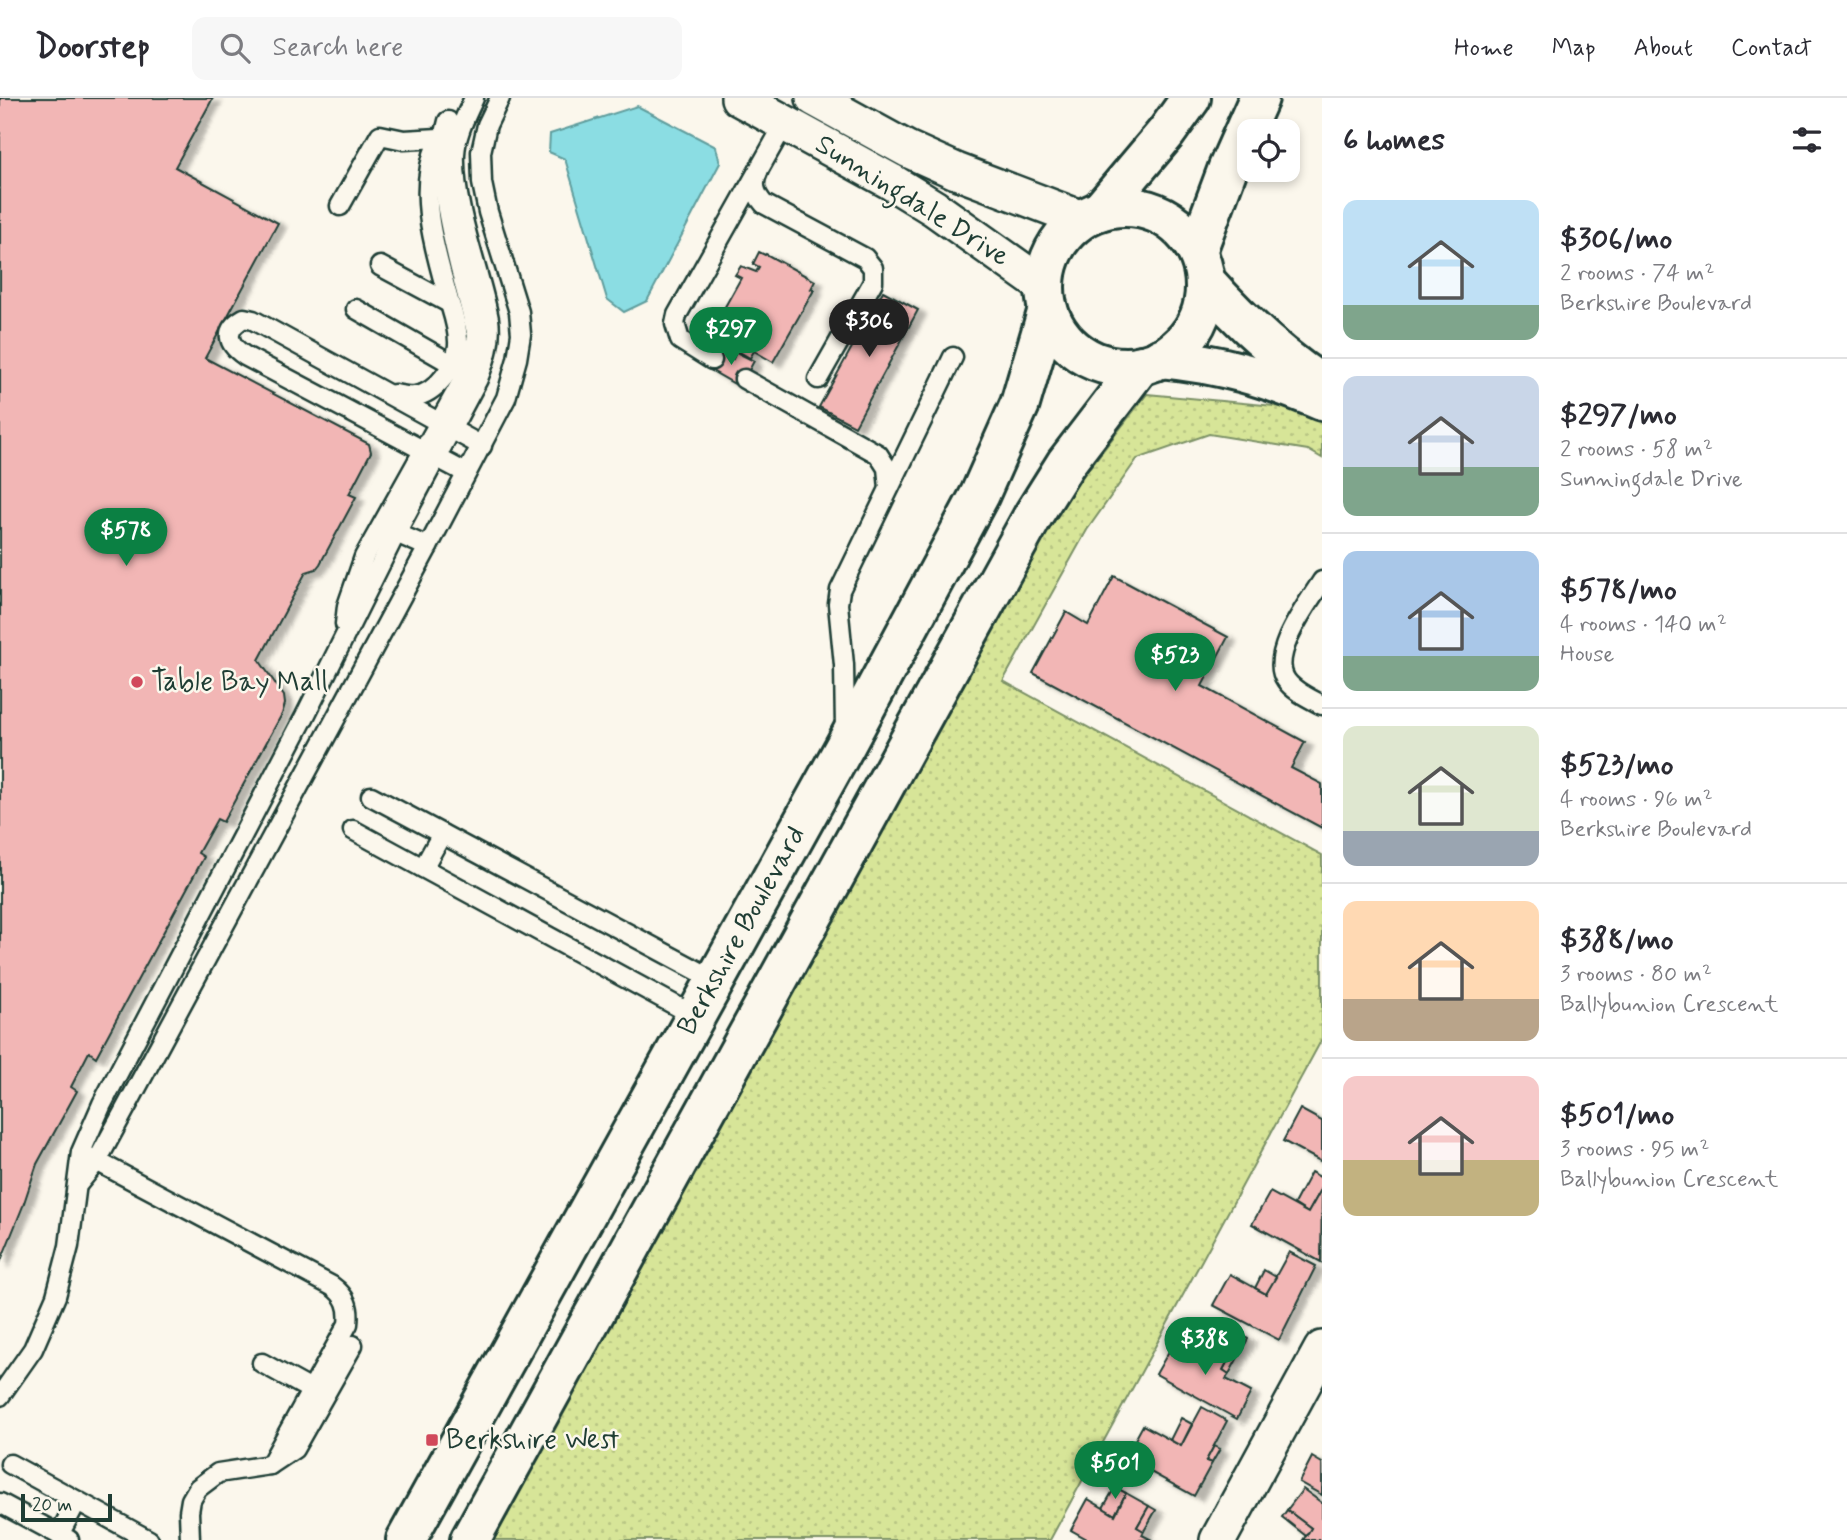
<!DOCTYPE html>
<html lang="en">
<head>
<meta charset="utf-8">
<style>
	:root { --surface:#fff; --page:#f7f7f7; --text:#2b2b33; --muted:#7c7c81; --line:#e1e1e2; --accent:#0b8043 }
	body { margin:0; font-family:Mynerve,sans-serif; background:var(--page); color:var(--text); height:100vh; display:flex; flex-direction:column; font-size:26px; white-space:nowrap }
	* { box-sizing:border-box; margin:0 }
	p { font-size:23px; color:var(--muted) }
	.icon { flex:none; width:38px; height:38px; fill:none; stroke:currentColor; stroke-width:2; stroke-linecap:round; stroke-linejoin:round }
	.map { position:relative; flex:1; overflow:hidden }
	.sheet { display:flex; flex-direction:column; background:var(--surface); width:525px }
	.sheet>* { flex:none }
	.buttons { position:absolute; left:1237px; top:21px; display:grid; gap:14px }
	.buttons a { display:grid; place-items:center; width:63px; height:63px; border-radius:14px; background:var(--surface); box-shadow:0 4px 10px #0003; font-size:35px }
	.scale { position:absolute; left:21px; bottom:18px; width:91px; box-sizing:border-box; padding-left:7px; border:4px solid #1f3d34; border-top:0; font-size:19px; line-height:24px; white-space:nowrap; color:#1f3d34; -webkit-text-stroke:5px #fbf7ec; paint-order:stroke }
	.price { position:absolute; translate:-50% -60px; padding:0 16px; border-radius:24px; background:var(--accent); color:#fff; font-size:23px; line-height:46px; filter:drop-shadow(0 2px 4px #0008) }
	.price::after { content:''; position:absolute; left:50%; top:42px; width:21px; height:16px; margin-left:-10px; background:inherit; clip-path:polygon(0 0,100% 0,50% 100%) }
	.price.on { background:#222; color:#fff }
	ul { padding:0; list-style:none }
	li { display:flex; align-items:center; gap:21px; height:175px; padding:0 21px }
	li+li { border-top:2px solid var(--line) }
	li span { display:grid; place-items:center; flex:none; width:196px; height:140px; border-radius:14px; color:#555 }
	li>.icon { margin-inline-start:auto }
	span .icon { width:84px; height:84px; fill:#fffc; stroke-width:1 }
	li b { font-size:30px }
	h2 { display:flex; justify-content:space-between; align-items:center; height:84px; padding:0 21px; font-size:30px }
	header { display:flex; align-items:center; gap:42px; box-sizing:border-box; height:98px; padding:0 35px; background:var(--surface); border-bottom:2px solid var(--line) }
	header strong { font-size:33px }
	nav { display:flex; gap:38px; margin-inline-start:auto; font-size:24px }
	.search { width:490px; height:63px; background:var(--page); display:flex; align-items:center; gap:18px; box-sizing:border-box; padding:0 24px; border-radius:14px; color:var(--muted); font-size:26px }
	main { display:flex; flex:1; min-height:0 }
	.map>svg:first-child { display:block }
	.grass { fill:url(#grass-dots); stroke:#7b9166; stroke-width:2 }
	.water { fill:#8bdde3; stroke:#609d9d; stroke-width:2 }
	.building { fill:#f2b6b5; stroke:#1f3d34; stroke-width:2; filter:url(#shadow) }
	.lines { fill:none; stroke-linecap:round; stroke-linejoin:round }
	.lane-casing { stroke:#1f3d34; stroke-width:23 }
	.street-casing { stroke:#1f3d34; stroke-width:40 }
	.secondary-casing { stroke:#1f3d34; stroke-width:44 }
	.lane { stroke:#fbf7ec; stroke-width:18 }
	.street { stroke:#fbf7ec; stroke-width:35 }
	.secondary { stroke:#fbf7ec; stroke-width:38 }
	.poi-dot { fill:#d1495b; stroke:#fbf7ec; stroke-width:2.5 }
	.labels { text-anchor:middle; dominant-baseline:central; stroke-width:5; stroke-linejoin:round; paint-order:stroke }
	.street-label { font-size:28px; fill:#1f3d34; stroke:#fbf7ec }
	.poi-label { font-size:28px; fill:#1f3d34; stroke:#fbf7ec; text-anchor:start }
</style>
</head>
<body>
<header>
<strong>Doorstep</strong>
<div class="search"><svg class="icon" aria-label="search" viewBox="0 0 24 24"><circle cx="10" cy="10" r="6"/><path d="M15 15l6 6"/></svg>Search here</div>
<nav><a>Home</a><a>Map</a><a>About</a><a>Contact</a></nav>
</header>
<main>
<div class="map">
<svg width="1322" height="1442" viewBox="0 0 1322 1442">
	<defs>
		<pattern id="grass-dots" width="8" height="8" patternUnits="userSpaceOnUse" patternTransform="scale(1.75)"><rect width="8" height="8" fill="#d7e598"/><path d="M2 2h.1M6 6h.1" fill="none" stroke="#b8c584" stroke-width="1.8" stroke-linecap="round"/></pattern>
		<filter id="shadow"><feDropShadow dx="8" dy="4.5" stdDeviation="2" flood-color="#0004"/></filter>
	</defs>
	<rect width="100%" height="100%" fill="#fbf7ec"/>
	<filter id="ink" filterUnits="userSpaceOnUse"><feTurbulence type="fractalNoise" baseFrequency=".0143" numOctaves="2"/><feDisplacementMap in="SourceGraphic" scale="14" xChannelSelector="R" yChannelSelector="G"/><feConvolveMatrix kernelMatrix="1 2 1 2 8 2 1 2 1" color-interpolation-filters="sRGB"/></filter>
	<g filter="url(#ink)">
		<polygon class="grass" points="1147,296 1295,310 1322,325 1322,360 1308,352 1209,336 1137,361 1087,432 1003,583 1322,757 1322,941 1050,1442 489,1442 1052,418"/>
		<polygon class="water" points="637,8 716,49 720,65 647,203 624,214 607,201 565,61 549,54 550,36"/>
		<g class="building">
			<polygon points="0,0 213,0 175,69 278,125 205,260 369,346 371,354 349,396 356,399 320,466 316,471 306,474 259,562 284,598 285,606 282,616 223,724 217,721 198,755 204,759 96,959 89,954 71,989 77,993 37,1066 23,1108 0,1165"/>
			<polygon points="759,154 765,157 766,156 815,183 811,191 814,192 773,264 754,253 750,260 738,253 741,246 723,236 732,219 722,214 741,180 735,177 741,168 756,174 759,169 753,166"/>
			<polygon points="883,193 918,212 855,328 819,309"/>
			<polygon points="717,252 733,261 736,254 754,263 740,289 707,270"/>
			<polygon points="1114,478 1228,539 1202,588 1305,644 1291,670 1322,686 1322,730 1033,575 1066,514 1088,527"/>
			<polygon points="1300,1011 1322,1023 1322,1064 1283,1043"/>
			<polygon points="1311,1074 1322,1080 1322,1090 1308,1115 1294,1106"/>
			<polygon points="1322,1090 1321,1164 1252,1126 1270,1094 1308,1115"/>
			<polygon points="1289,1154 1316,1168 1279,1242 1213,1207 1230,1176 1266,1196"/>
			<polygon points="1264,1172 1276,1179 1266,1196 1255,1190"/>
			<polygon points="1220,1225 1248,1241 1229,1276 1223,1272 1233,1253 1211,1240"/>
			<polygon points="1211,1240 1233,1253 1223,1272 1229,1276 1226,1281 1251,1294 1237,1321 1156,1276 1173,1246 1200,1261"/>
			<polygon points="1202,1309 1227,1323 1206,1363 1212,1365 1194,1398 1125,1360 1143,1327 1181,1348"/>
			<polygon points="1181,1320 1192,1326 1181,1348 1170,1342"/>
			<polygon points="1214,1348 1220,1351 1212,1365 1206,1363"/>
			<polygon points="1312,1359 1322,1365 1322,1397 1299,1384"/>
			<polygon points="1115,1389 1126,1395 1115,1417 1103,1410"/>
			<polygon points="1303,1391 1322,1405 1322,1442 1303,1442 1311,1430 1287,1412"/>
			<polygon points="1126,1395 1149,1408 1137,1429 1144,1433 1142,1437 1152,1442 1089,1442 1071,1432 1088,1401 1115,1417"/>
			<polygon points="1149,1408 1156,1412 1144,1433 1137,1429"/>
			<polygon points="1287,1412 1311,1430 1306,1438 1282,1419"/>
		</g>
		<g class="lines">
			<defs>
				<g id="lane">
					<path d="M758 74C752 86 755 96 764 106L865 160 873 170V184L818 281"/>
					<polyline points="340,108 380,37 404,42 439,40"/>
					<polyline points="380,168 449,205"/>
					<polyline points="356,211 452,266"/>
					<polyline points="712,262 680,242 675,226 677,217 785,25"/>
					<polyline points="744,281 878,356 887,370 889,390"/>
					<path d="M394 296C401 297 409 299 415 298 436 296 457 266 458 247 459 231 452 214 448 199 435 152 416 93 437 46"/>
					<path d="M466 375 245 258C227 246 223 232 244 220L253 222 482 348"/>
					<polyline points="396,435 428,449"/>
					<path d="M1322 483C1309 504 1268 557 1286 582 1293 593 1311 601 1322 607"/>
					<path d="M345 526 347 508 364 459 465 278 472 262 477 238C463 176 430 85 448 23"/>
					<polyline points="845,631 844,567 838,506 840,492 953,259"/>
					<polyline points="371,698 715,882"/>
					<polyline points="353,732 695,918"/>
					<polyline points="423,770 442,736"/>
					<path d="M87 1058 332 1188C346 1198 350 1209 348 1226L270 1367"/>
					<polyline points="79,1085 97,1063 129,1004 428,449 506,300 517,261 521,236 519,214 488,114 482,85 481,54 487,27 500,0"/>
					<polyline points="262,1265 322,1298"/>
					<path d="M0 1298 33 1251 56 1198 69 1148 81 1054 102 1006 305 618 396 435 478 281C486 261 492 243 489 221 479 170 453 109 455 56 456 36 466 18 474 0"/>
					<polyline points="10,1366 149,1442"/>
					<polyline points="0,1405 69,1442"/>
					<polyline points="59,1437 77,1403"/>
					<polyline points="190,1442 189,1414 191,1402 198,1390 218,1375 270,1367 294,1351 353,1247"/>
				</g>
				<g id="street">
					<polyline points="739,0 890,83 934,110 1045,189"/>
					<polyline points="814,0 907,51 956,73 1082,121"/>
					<polyline points="1218,1442 1322,1251"/>
				</g>
				<g id="secondary">
					<circle cx="1125" cy="189" r="80"/>
					<polyline points="1101,112 1166,35 1191,0"/>
					<polyline points="1197,153 1228,70 1259,0"/>
					<path d="M1206 184C1241 223 1277 257 1321 286"/>
					<path d="M1161 260C1222 266 1266 279 1322 303"/>
					<polyline points="406,1442 845,648 980,396 1020,306 1048,211"/>
					<polyline points="470,1442 1034,416 1066,365 1141,267"/>
				</g>
			</defs>
			<use href="#lane" class="lane-casing"/>
			<use href="#street" class="street-casing"/>
			<use href="#secondary" class="secondary-casing"/>
			<use href="#lane" class="lane"/>
			<use href="#street" class="street"/>
			<use href="#secondary" class="secondary"/>
		</g>
	</g>
	<g class="poi-dot">
		<circle cx="137" cy="584" r="7"/>
		<rect x="425" y="1335" width="14" height="14" rx="3.5"/>
	</g>
	<g class="labels">
		<g class="street-label">
			<text transform="translate(912 103) rotate(32)">Sunningdale Drive</text>
			<text transform="translate(742 833) rotate(-61)">Berkshire Boulevard</text>
		</g>
		<g class="poi-label">
			<text x="151" y="584">Table Bay Mall</text>
			<text x="446" y="1342">Berkshire West</text>
		</g>
	</g>
</svg>
<div class="buttons">
<a><svg class="icon" aria-label="locate" viewBox="0 0 24 24"><circle cx="12" cy="12" r="6"/><path d="M12 2v4M12 18v4M2 12h4M18 12h4"/></svg></a>
</div>
<div class="scale">20 m</div>
<b class="price on" style="left:869px;top:261px">$306</b>
<b class="price" style="left:731px;top:269px">$297</b>
<b class="price" style="left:126px;top:470px">$578</b>
<b class="price" style="left:1175px;top:595px">$523</b>
<b class="price" style="left:1205px;top:1279px">$388</b>
<b class="price" style="left:1115px;top:1403px">$501</b>
</div>
<section class="sheet">
<h2>6 homes<svg class="icon" aria-label="filters" viewBox="0 0 24 24"><path d="M4 7h16M4 17h16"/><circle cx="9" cy="7" r="2"/><circle cx="15" cy="17" r="2"/></svg></h2>
<ul>
<li><span style="background:linear-gradient(#bfe0f5 75%,#7fa58c 0)"><svg class="icon" aria-label="home" viewBox="0 0 24 24"><path d="M3 11l9-7 9 7M6 9v11h12V9"/></svg></span><div><b>$306/mo</b><p>2 rooms · 74 m²</p><p>Berkshire Boulevard</p></div></li>
<li><span style="background:linear-gradient(#c9d6e8 65%,#7fa58c 0)"><svg class="icon" aria-label="home" viewBox="0 0 24 24"><path d="M3 11l9-7 9 7M6 9v11h12V9"/></svg></span><div><b>$297/mo</b><p>2 rooms · 58 m²</p><p>Sunningdale Drive</p></div></li>
<li><span style="background:linear-gradient(#a9c7e8 75%,#7fa58c 0)"><svg class="icon" aria-label="home" viewBox="0 0 24 24"><path d="M3 11l9-7 9 7M6 9v11h12V9"/></svg></span><div><b>$578/mo</b><p>4 rooms · 140 m²</p><p>House</p></div></li>
<li><span style="background:linear-gradient(#dfe7d0 75%,#9aa5b1 0)"><svg class="icon" aria-label="home" viewBox="0 0 24 24"><path d="M3 11l9-7 9 7M6 9v11h12V9"/></svg></span><div><b>$523/mo</b><p>4 rooms · 96 m²</p><p>Berkshire Boulevard</p></div></li>
<li><span style="background:linear-gradient(#ffd9b3 70%,#b9a48a 0)"><svg class="icon" aria-label="home" viewBox="0 0 24 24"><path d="M3 11l9-7 9 7M6 9v11h12V9"/></svg></span><div><b>$388/mo</b><p>3 rooms · 80 m²</p><p>Ballybunion Crescent</p></div></li>
<li><span style="background:linear-gradient(#f6c9c9 60%,#c2b280 0)"><svg class="icon" aria-label="home" viewBox="0 0 24 24"><path d="M3 11l9-7 9 7M6 9v11h12V9"/></svg></span><div><b>$501/mo</b><p>3 rooms · 95 m²</p><p>Ballybunion Crescent</p></div></li>
</ul>
</section>
</main>
</body>
</html>
